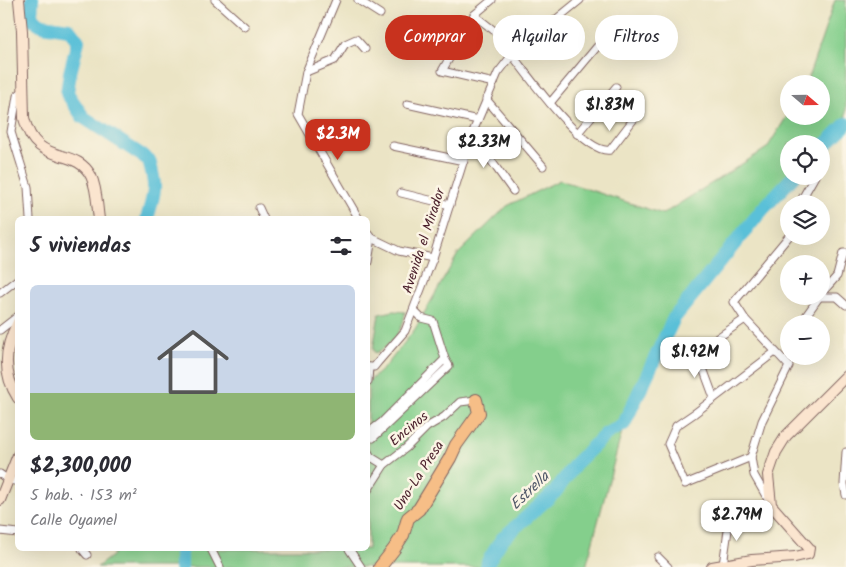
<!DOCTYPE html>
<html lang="es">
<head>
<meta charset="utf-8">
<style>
	:root { --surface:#fff; --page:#f7f7f7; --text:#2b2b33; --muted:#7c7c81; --line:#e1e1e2; --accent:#c8321e }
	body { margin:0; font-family:Kalam,sans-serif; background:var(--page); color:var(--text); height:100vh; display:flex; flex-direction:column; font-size:19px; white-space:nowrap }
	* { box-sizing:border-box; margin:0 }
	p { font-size:16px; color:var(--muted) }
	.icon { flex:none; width:28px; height:28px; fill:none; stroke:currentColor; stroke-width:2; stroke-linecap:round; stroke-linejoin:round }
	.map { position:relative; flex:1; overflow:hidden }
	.drawer { position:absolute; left:15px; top:216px; width:355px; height:335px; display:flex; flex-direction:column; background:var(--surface); border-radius:8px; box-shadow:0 5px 20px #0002 }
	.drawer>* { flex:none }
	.top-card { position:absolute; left:385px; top:15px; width:385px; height:45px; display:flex; gap:10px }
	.needle { width:32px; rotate:110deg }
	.tools { position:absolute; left:780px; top:75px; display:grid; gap:10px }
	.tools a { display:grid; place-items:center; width:50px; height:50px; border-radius:50%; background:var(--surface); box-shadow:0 5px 20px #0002; font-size:25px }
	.price { position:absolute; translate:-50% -42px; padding:0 11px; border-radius:10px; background:#fff; color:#222; font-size:16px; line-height:32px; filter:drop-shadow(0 1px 2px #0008) }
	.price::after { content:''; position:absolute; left:50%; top:30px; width:15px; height:11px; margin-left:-8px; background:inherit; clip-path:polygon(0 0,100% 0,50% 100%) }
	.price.on { background:var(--accent); color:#fff }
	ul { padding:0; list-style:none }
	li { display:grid; align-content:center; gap:10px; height:265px; padding:0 15px }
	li+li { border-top:1px solid var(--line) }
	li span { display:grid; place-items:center; height:155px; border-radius:8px; color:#555 }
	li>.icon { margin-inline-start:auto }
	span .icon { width:90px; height:90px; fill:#fffc; stroke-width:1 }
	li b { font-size:21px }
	h2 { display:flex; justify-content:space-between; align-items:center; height:60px; padding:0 15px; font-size:21px }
	.tag { padding:0 18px; border-radius:22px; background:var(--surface); box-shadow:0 5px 20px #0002; font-size:18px; line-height:45px }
	.tag.on { background:var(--accent); color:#fff }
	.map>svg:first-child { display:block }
	.green { fill:#84cf8c; stroke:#67775c }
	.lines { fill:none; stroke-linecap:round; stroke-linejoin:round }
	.river { stroke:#5ac0d8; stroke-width:14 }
	.street-casing { stroke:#826461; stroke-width:9 }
	.secondary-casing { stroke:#826461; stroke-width:12 }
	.highway-casing { stroke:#826461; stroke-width:14 }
	.street { stroke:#fff; stroke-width:7 }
	.secondary { stroke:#fbe5cf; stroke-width:10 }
	.highway { stroke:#f6be87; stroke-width:12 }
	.labels { text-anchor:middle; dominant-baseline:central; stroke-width:5; stroke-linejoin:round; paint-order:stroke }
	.street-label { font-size:14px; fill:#4a1f2b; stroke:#fcf5e5 }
	.water-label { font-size:15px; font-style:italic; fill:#505768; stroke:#fcf5e5 }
</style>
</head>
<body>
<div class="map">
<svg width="846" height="567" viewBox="0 0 846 567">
	<rect width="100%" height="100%" fill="#fcf5e5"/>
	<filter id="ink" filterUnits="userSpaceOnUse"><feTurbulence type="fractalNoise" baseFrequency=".02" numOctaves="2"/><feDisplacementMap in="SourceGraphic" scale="10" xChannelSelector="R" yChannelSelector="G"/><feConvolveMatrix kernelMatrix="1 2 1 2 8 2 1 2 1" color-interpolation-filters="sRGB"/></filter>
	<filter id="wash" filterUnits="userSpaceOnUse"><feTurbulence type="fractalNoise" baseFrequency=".0096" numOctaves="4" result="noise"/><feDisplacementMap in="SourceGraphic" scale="20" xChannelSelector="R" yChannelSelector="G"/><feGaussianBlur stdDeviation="1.12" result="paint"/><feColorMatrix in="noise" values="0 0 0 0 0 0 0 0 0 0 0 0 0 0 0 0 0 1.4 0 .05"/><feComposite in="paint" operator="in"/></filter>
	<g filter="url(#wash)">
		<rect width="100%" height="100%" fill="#ebe4c5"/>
		<g class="green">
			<polygon points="835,0 846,0 846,124 821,149 821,144 789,144 789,176 794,176 762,210 674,318 624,424 586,567 97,567 113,555 113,549 368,549 368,382 386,366 415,329 458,254 507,206 560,180 663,214 767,148 789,113 789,116 821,116 821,84 806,84"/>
			<path d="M394 311 405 312C404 329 391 347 375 353L373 349 379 314Z"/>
		</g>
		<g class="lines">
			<g class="river">
				<path d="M32 0 31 18 42 25 69 29 78 41 70 73 67 93 83 117 149 160C157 189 155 190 147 219"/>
				<polyline points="821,149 846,124"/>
				<polyline points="181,549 181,567"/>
				<polyline points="487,567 488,562 502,539 555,492 577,462 606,434 624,424 674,318 762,210 794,176"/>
			</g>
		</g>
	</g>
	<g filter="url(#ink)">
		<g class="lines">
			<defs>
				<g id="street">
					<polyline points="215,0 245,27"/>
					<polyline points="336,0 306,72 298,114 359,219"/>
					<polyline points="358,0 380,14"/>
					<polyline points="492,0 474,15 442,71 494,83"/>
					<polyline points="474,15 519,50"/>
					<path d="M512 55C528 75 584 155 610 150L640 111"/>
					<polyline points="306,72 335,60 345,44 356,39 365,49"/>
					<polyline points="23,91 17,96 11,132 28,187 30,219"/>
					<polyline points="486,99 543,166"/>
					<polyline points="550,103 606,36"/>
					<polyline points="407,104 478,120"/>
					<polyline points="472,134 513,191"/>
					<polyline points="577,134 616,87"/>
					<polyline points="393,146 464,161"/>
					<polyline points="401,193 450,205"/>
					<polyline points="799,204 815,176"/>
					<polyline points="259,208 264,219"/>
					<polyline points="368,233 372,238 368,262"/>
					<polyline points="372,238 399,251 433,258"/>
					<polyline points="0,293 18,279"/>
					<polyline points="821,294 837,276 843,253 846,253"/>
					<polyline points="819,297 837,297 846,305"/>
					<polyline points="414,311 421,318 433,321 445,359 449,366 373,438 369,432 382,422 445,359"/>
					<polyline points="800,324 820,296"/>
					<polyline points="0,330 18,316"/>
					<polyline points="369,367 374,367 378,362 405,331 433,258 472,134 498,73 512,55 580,0"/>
					<polyline points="368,381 369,367"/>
					<polyline points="714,398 697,352 745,319"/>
					<polyline points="368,452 371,457 384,465"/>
					<polyline points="846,452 844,484 846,495"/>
					<polyline points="751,457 685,484 668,444 676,426 695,413 775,352"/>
					<polyline points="0,474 7,479 18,482"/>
					<polyline points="368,490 384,465 406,448 427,427 444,417 460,402 476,400"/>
					<polyline points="770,503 754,475 751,457 762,421 789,366 745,319 734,302 789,236"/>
					<polyline points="0,531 18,533"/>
					<polyline points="82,549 87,555"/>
					<polyline points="211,549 220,567"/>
					<polyline points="349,549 361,567"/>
					<polyline points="658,557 668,567"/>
					<polyline points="723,565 730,516"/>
				</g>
				<g id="secondary">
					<path d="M19 0 22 31 24 118C36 168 75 145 91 176 97 188 97 206 99 219"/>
					<path d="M18 322C4 348 2 373 18 398"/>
					<polyline points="0,500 18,455"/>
					<polyline points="712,567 752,560 795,557 808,554 809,548 771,505 768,475 776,452 786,436 846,376"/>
				</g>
				<polyline id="highway" points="380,567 394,549 403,535 408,518 419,509 450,458 456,445 479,413 476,400"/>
			</defs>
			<use href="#street" class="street-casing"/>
			<use href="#secondary" class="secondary-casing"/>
			<use href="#highway" class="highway-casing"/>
			<use href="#street" class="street"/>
			<use href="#secondary" class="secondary"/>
			<use href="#highway" class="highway"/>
		</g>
	</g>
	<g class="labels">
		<g class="street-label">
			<text transform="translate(424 241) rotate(-72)">Avenida el Mirador</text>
			<text transform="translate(409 429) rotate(-40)">Encinos</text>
			<text transform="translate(419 476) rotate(-57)">Uno-La Presa</text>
		</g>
		<g class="water-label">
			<text transform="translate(530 491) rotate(-44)">Estrella</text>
		</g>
	</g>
</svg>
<div class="tools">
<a><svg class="needle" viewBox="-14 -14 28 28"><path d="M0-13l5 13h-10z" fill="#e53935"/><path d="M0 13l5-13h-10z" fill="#7c7c81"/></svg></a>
<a><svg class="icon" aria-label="locate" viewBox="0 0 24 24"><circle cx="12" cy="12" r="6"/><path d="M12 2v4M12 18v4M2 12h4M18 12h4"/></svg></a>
<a><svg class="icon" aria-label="layers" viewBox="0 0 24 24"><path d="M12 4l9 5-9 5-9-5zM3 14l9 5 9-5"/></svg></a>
<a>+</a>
<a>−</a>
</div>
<b class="price" style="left:610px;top:132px">$1.83M</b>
<b class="price on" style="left:338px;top:161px">$2.3M</b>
<b class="price" style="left:484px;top:169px">$2.33M</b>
<b class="price" style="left:695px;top:379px">$1.92M</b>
<b class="price" style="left:737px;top:542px">$2.79M</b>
<div class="top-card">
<a class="tag on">Comprar</a>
<a class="tag">Alquilar</a>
<a class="tag">Filtros</a>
</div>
<section class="drawer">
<h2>5 viviendas<svg class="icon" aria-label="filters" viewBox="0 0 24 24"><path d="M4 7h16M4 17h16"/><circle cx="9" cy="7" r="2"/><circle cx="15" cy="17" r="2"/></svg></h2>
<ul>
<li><span style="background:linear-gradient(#c9d6e8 70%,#8fb573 0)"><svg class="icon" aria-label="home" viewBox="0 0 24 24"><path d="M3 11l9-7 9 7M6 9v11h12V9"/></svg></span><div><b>$2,300,000</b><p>5 hab. · 153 m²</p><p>Calle Oyamel</p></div></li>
</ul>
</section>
</div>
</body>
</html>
